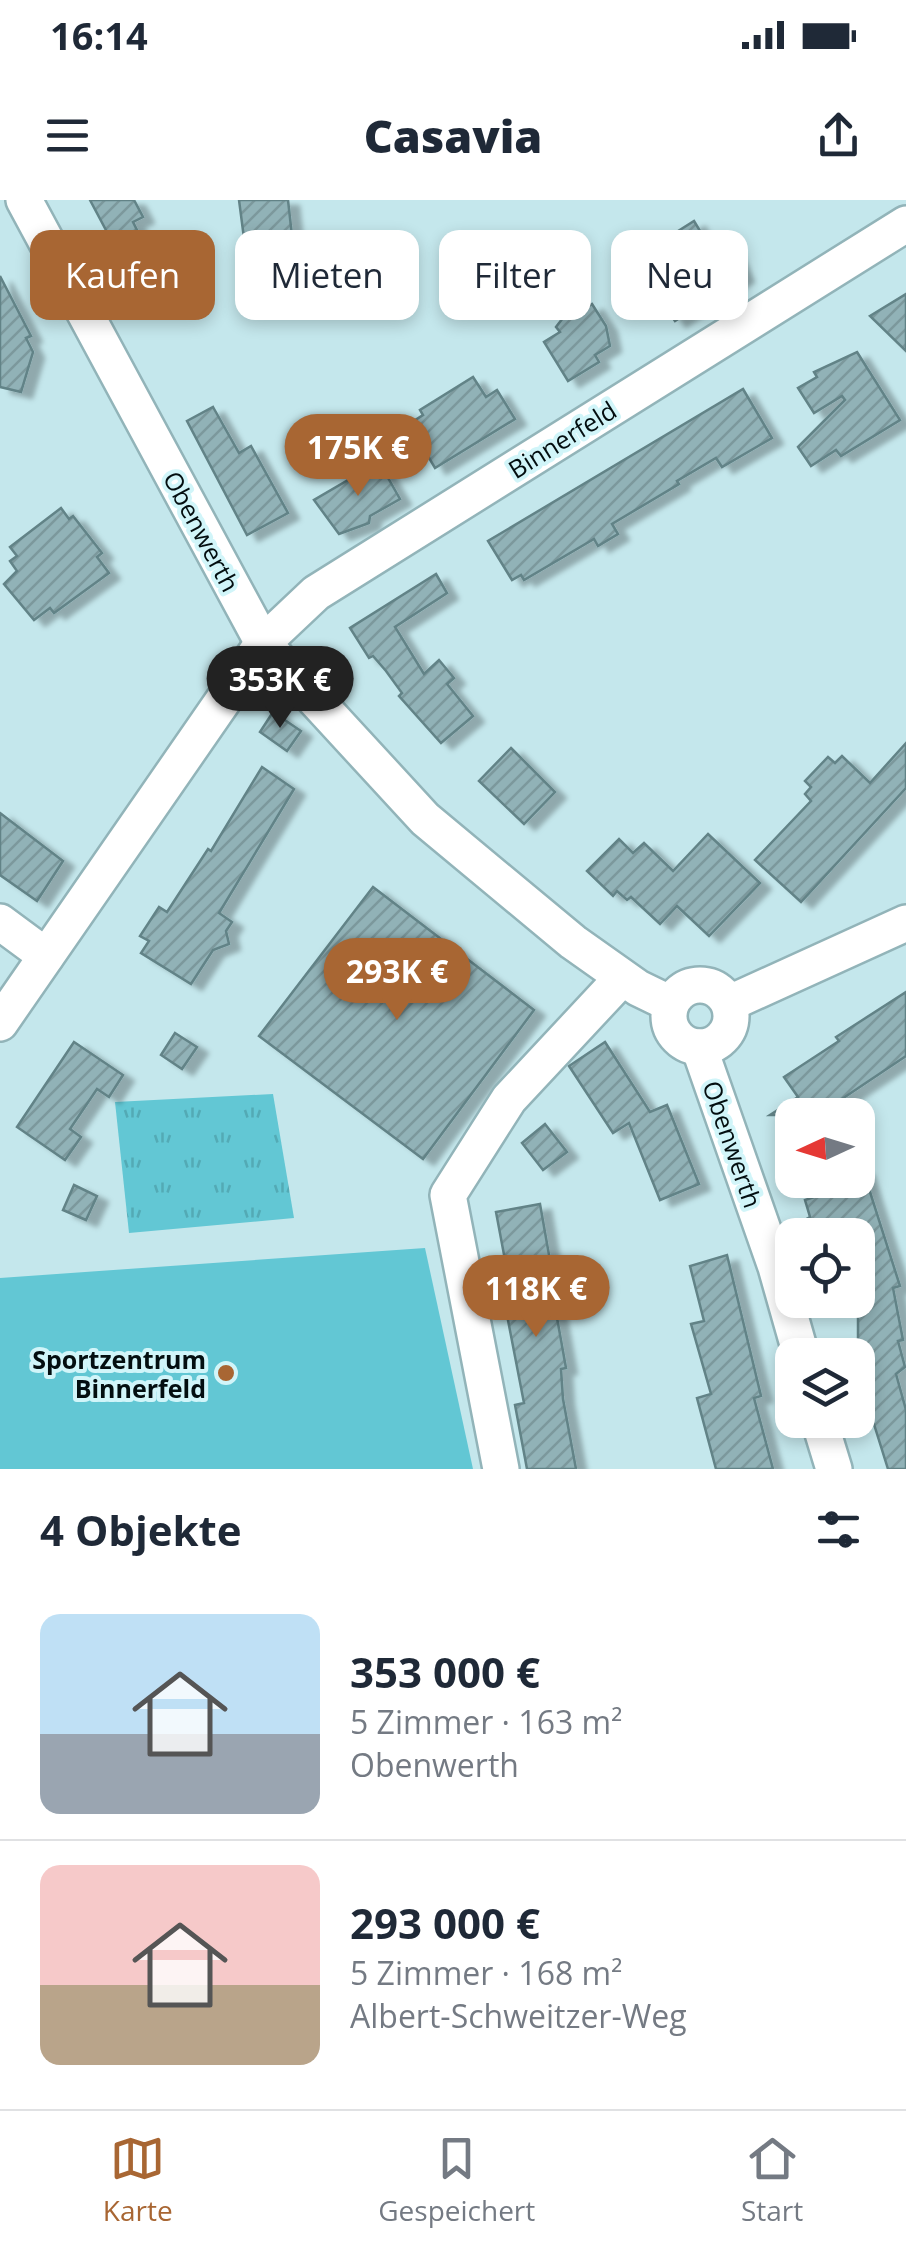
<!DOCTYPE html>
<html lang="de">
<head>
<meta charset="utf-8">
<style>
	:root { --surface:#fff; --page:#f6f6f7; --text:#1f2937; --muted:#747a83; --line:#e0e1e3; --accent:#a86633 }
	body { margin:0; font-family:"Open Sans",sans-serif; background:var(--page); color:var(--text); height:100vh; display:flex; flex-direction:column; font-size:38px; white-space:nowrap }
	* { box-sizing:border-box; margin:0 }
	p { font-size:32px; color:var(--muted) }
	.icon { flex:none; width:55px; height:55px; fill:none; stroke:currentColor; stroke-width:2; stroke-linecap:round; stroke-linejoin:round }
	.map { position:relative; height:1269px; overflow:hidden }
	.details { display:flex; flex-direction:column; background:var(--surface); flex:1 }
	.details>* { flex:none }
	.guide { position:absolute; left:30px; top:30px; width:848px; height:90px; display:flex; gap:20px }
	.needle { width:65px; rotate:266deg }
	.buttons { position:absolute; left:775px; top:898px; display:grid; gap:20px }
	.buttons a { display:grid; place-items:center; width:100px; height:100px; border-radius:20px; background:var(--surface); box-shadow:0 5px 15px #0003; font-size:50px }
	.price { position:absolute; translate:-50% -85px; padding:0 22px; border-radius:35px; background:var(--accent); color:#fff; font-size:32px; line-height:65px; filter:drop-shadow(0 2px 5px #0008) }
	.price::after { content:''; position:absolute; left:50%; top:60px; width:30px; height:22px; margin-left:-15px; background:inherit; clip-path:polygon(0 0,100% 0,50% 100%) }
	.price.selected { background:#222; color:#fff }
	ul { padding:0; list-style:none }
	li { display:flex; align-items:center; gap:30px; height:250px; padding:0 40px }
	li+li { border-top:2px solid var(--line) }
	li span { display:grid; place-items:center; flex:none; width:280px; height:200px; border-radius:20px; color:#555 }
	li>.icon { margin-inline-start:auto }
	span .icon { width:120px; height:120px; fill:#fffc; stroke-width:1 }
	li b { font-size:42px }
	h2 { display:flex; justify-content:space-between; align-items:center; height:120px; padding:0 40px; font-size:42px }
	.pill { padding:0 35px; border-radius:20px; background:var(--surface); box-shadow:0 5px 15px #0003; font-size:35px; line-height:90px }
	.pill.selected { background:var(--accent); color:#fff }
	.status { display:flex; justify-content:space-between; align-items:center; height:70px; padding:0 50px; background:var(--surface); direction:ltr }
	.status svg { height:28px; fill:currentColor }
	header { display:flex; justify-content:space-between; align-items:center; height:130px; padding:0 40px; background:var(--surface); font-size:45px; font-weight:800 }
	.dock { display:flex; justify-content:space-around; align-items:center; height:140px; border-top:2px solid var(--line); background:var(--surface); font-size:28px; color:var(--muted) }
	.dock a { display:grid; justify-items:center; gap:5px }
	.dock .selected { color:var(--accent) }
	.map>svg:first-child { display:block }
	.park { fill:url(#park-tufts) }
	.pitch { fill:#62c7d4 }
	.building { fill:url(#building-hatch); stroke:#628387; stroke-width:2.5; filter:url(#shadow) }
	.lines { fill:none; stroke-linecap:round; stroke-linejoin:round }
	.street-casing { stroke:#92b4b9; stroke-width:40 }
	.street { stroke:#fff; stroke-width:35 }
	.poi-dot { fill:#a86633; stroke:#d1f5f9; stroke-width:4 }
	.labels { text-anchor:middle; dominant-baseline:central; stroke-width:8; stroke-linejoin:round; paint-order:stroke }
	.street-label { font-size:25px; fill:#030e10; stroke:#d1f5f9 }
	.poi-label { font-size:25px; font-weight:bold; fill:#030e10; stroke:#d1f5f9; text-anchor:end }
</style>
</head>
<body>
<div class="status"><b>16:14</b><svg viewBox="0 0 49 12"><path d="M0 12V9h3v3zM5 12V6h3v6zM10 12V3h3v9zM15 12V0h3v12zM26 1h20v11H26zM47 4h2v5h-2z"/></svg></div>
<header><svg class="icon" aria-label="menu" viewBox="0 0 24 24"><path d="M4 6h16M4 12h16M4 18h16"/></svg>Casavia<svg class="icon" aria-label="share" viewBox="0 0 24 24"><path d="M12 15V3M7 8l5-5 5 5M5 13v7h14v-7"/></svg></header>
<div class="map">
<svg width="906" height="1269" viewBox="0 0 906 1269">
	<defs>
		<pattern id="park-tufts" width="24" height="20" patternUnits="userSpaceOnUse" patternTransform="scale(2.5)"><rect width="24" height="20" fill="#62c7d4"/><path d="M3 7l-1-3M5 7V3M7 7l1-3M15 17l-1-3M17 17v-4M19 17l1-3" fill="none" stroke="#53aab5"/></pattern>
		<pattern id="building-hatch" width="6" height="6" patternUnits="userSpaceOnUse" patternTransform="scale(2.5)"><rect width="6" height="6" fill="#91b2b7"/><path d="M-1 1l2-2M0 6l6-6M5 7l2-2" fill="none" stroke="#7b989c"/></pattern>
		<filter id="shadow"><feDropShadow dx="11" dy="6" stdDeviation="2.5" flood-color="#0004"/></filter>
	</defs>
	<rect width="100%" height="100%" fill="#c4e7ec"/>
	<polygon class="park" points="273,894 294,1018 129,1033 115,902"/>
	<polygon class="pitch" points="425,1048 473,1269 0,1269 0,1078"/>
	<g class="building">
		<polygon points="90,0 134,0 143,17 133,22 139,34 115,47"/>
		<polygon points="239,0 288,0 292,36 302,35 306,70 260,76 256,44 245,46"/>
		<polygon points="694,21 706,41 720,39 729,43 743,76 724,89 716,110 697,107 675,121 652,87 655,77 686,58 672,35"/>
		<polygon points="0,76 31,136 26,138 33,152 21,192 0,187"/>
		<polygon points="906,94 906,151 870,116"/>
		<polygon points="592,104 606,126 610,146 595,155 599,162 568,181 544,142 560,132 556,127 566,114 573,116"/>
		<polygon points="857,152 900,220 841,256 836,250 811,266 798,247 845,200 842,196 814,213 798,188 817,177 814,172"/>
		<polygon points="473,177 486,197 497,190 515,219 435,268 409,224 423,215 420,210"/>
		<polygon points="743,189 772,238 722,267 716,258 677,281 679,284 612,324 618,334 598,346 594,339 524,380 521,375 512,380 488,341"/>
		<polygon points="213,207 239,253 251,246 288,313 247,335 187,221"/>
		<polygon points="379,262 400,299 370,316 369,323 339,334 314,300"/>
		<polygon points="61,308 69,319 73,316 102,353 97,357 109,373 54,413 50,408 34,420 4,384 17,371 10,361 17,356 10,347"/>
		<polygon points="436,374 447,393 395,427 424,474 439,460 454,478 447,484 473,516 441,543 399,496 402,493 386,471 373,456 369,458 350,428"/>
		<polygon points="273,512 301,531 287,551 260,532"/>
		<polygon points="906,543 906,588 801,702 755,660 811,601 805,594 811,587 805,581 828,557 835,563 842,556 870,583"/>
		<polygon points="511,548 555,592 524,624 479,581"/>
		<polygon points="262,567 294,589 219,713 232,722 226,731 229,744 213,750 191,784 141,753 149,741 140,736 159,707 167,712 208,649 211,651"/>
		<polygon points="0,613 63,661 37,701 0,675"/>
		<polygon points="708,634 760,683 709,736 677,706 660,724 631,697 627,700 617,691 613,696 587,671 619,639 633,653 644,643 673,671"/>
		<polygon points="373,687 534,810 423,959 259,836"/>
		<polygon points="906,792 906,856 818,915 770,915 798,897 784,877 839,841 836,837"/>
		<polygon points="175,833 197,847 182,869 161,855"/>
		<polygon points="74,842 123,875 109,897 97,889 70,929 81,937 65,960 17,927"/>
		<polygon points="605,842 650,912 667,905 699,984 660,1000 629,923 613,933 569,866"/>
		<polygon points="545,924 567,952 543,970 522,943"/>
		<polygon points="863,970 900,1086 893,1088 903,1140 898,1141 905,1167 896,1174 906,1210 906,1269 888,1269 858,1173 858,1035 787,1035 786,1030 810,1017 805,1000 832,991 836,984 843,988 856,984 858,988 858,971"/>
		<polygon points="74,985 97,996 86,1020 63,1010"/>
		<polygon points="540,1004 557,1100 554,1101 566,1168 561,1169 563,1199 576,1269 527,1269 515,1205 524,1203 506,1110 514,1108 496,1012"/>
		<polygon points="727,1055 761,1196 754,1198 773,1269 716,1269 697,1198 711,1194 691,1124 704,1121 690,1066"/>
	</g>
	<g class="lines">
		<defs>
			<g id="street">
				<polyline points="24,0 263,443 425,619 573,742 638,788 671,804"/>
				<polyline points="0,722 46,756"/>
				<circle cx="700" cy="816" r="31"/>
				<polyline points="730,803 906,723"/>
				<polyline points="0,823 263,443 316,393 906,24"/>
				<polyline points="699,847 776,1067 801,1155"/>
				<polyline points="819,1220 834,1269"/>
				<polyline points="501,1269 448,995 509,899 622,778"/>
			</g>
		</defs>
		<use href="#street" class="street-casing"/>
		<use href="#street" class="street"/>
	</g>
	<circle class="poi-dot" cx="226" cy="1173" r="10"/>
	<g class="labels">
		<g class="street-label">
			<text transform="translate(562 239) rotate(-32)">Binnerfeld</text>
			<text transform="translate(202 331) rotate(62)">Obenwerth</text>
			<text transform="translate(733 944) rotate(71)">Obenwerth</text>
		</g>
		<g class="poi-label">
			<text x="206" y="1159">Sportzentrum<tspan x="206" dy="29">Binnerfeld</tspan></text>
		</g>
	</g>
</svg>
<div class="buttons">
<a><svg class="needle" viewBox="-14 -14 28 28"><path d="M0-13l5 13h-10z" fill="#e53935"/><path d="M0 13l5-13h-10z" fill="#747a83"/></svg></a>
<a><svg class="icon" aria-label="locate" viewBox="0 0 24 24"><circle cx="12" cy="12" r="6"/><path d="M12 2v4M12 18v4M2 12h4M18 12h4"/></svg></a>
<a><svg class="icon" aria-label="layers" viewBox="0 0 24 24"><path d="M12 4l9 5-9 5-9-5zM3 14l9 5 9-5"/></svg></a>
</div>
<b class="price" style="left:358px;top:299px">175K €</b>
<b class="price selected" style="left:280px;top:531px">353K €</b>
<b class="price" style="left:397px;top:823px">293K €</b>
<b class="price" style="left:536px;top:1140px">118K €</b>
<div class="guide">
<a class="pill selected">Kaufen</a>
<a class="pill">Mieten</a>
<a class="pill">Filter</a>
<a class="pill">Neu</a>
</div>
</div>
<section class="details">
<h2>4 Objekte<svg class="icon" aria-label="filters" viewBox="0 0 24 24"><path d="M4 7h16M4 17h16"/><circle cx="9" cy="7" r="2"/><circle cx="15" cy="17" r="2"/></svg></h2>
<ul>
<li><span style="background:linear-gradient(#bfe0f5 60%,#9aa5b1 0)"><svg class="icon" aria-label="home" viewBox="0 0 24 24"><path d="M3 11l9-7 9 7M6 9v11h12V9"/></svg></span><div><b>353 000 €</b><p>5 Zimmer · 163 m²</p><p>Obenwerth</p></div></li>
<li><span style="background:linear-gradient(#f6c9c9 60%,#b9a48a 0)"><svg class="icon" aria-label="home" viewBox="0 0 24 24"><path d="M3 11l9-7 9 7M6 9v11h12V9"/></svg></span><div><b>293 000 €</b><p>5 Zimmer · 168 m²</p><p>Albert-Schweitzer-Weg</p></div></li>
</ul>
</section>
<nav class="dock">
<a class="selected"><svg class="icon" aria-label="map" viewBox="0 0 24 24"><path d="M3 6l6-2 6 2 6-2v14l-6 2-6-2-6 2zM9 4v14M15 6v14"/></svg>Karte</a>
<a><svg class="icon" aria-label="saved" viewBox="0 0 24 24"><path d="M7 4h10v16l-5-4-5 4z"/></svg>Gespeichert</a>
<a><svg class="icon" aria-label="home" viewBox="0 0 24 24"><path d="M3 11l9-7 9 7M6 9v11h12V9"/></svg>Start</a>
</nav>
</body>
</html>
